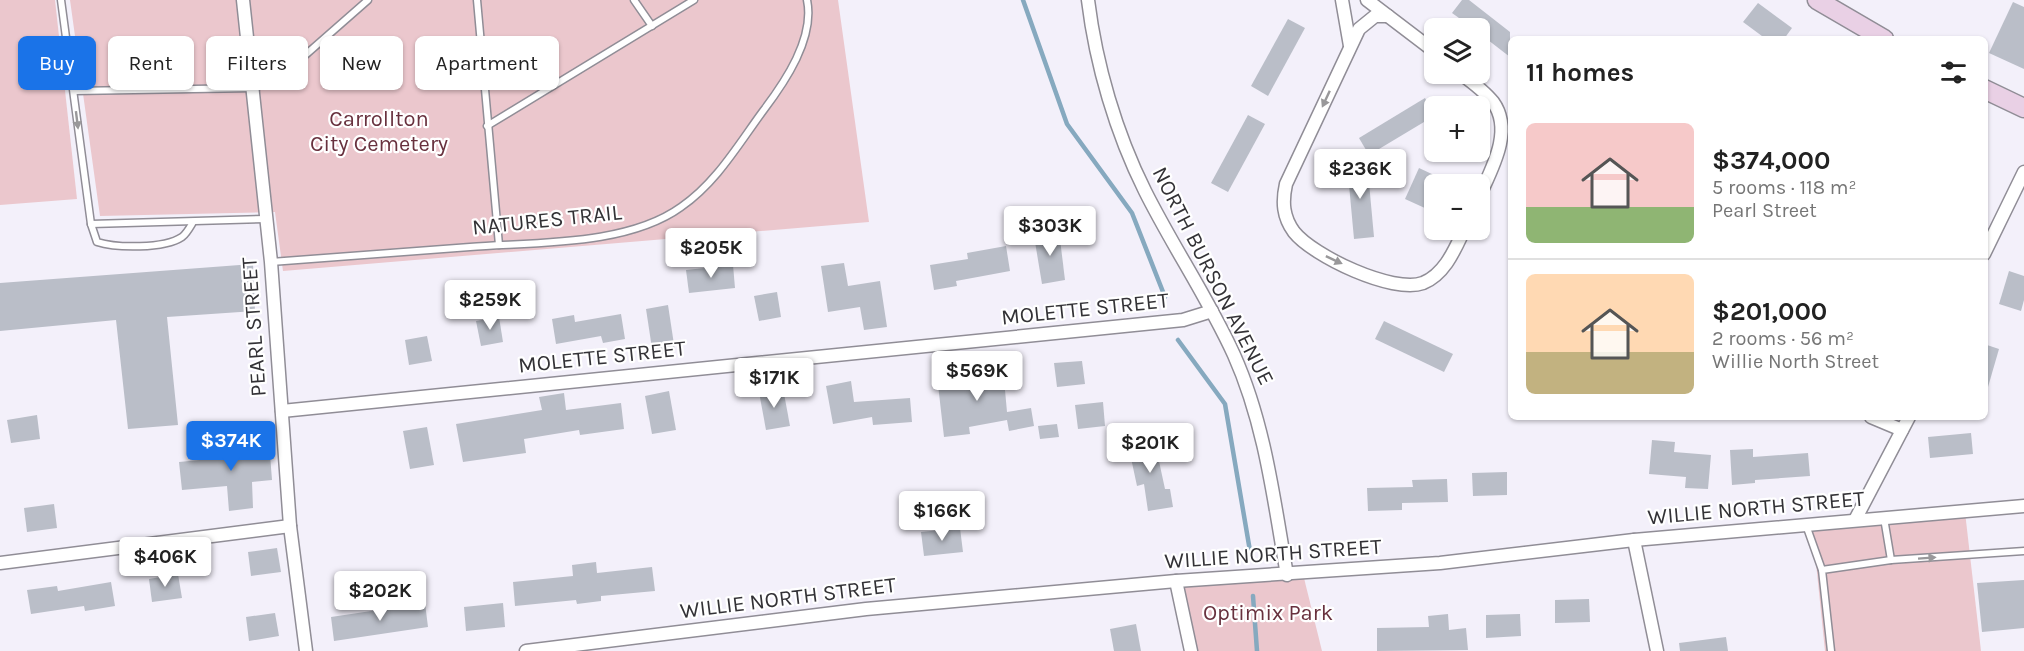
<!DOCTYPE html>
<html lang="en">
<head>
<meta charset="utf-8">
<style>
	:root { --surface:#fff; --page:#f6f6f6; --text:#222; --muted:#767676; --line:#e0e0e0; --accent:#1a73e8 }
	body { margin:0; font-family:Karla,sans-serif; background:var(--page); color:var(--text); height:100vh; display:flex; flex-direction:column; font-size:22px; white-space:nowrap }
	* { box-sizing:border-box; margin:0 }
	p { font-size:20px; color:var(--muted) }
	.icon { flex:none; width:33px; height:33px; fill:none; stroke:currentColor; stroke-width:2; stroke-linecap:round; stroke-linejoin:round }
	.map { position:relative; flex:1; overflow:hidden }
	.drawer { position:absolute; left:1508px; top:36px; width:480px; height:384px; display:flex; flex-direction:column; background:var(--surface); border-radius:9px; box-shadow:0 2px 4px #0004 }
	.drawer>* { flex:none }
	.hud { position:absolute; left:18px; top:36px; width:570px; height:54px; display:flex; gap:12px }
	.controls { position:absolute; left:1424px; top:18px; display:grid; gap:12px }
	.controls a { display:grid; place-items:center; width:66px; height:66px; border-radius:9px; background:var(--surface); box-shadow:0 2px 4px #0004; font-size:30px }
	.price { position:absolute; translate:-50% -51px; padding:0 14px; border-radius:6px; background:#fff; color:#222; font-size:20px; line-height:39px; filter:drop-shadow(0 2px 3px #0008) }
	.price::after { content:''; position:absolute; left:50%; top:36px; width:18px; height:14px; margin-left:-9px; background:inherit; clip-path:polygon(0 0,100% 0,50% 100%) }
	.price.active { background:var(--accent); color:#fff }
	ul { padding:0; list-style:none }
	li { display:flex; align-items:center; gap:18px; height:150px; padding:0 18px }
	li+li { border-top:2px solid var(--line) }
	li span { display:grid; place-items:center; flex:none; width:168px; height:120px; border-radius:9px; color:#555 }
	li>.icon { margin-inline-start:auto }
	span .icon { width:72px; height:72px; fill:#fffc; stroke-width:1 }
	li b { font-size:26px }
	h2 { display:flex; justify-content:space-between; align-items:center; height:72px; padding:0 18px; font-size:26px }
	.tag { padding:0 21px; border-radius:9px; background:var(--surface); box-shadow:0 2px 4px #0004; font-size:21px; line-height:54px }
	.tag.active { background:var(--accent); color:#fff }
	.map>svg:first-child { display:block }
	.green { fill:#ebc7cd }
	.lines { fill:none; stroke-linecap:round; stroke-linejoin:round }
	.stream { stroke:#86a9bf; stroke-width:4.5 }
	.building { fill:#babec8 }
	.service-casing { stroke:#908d96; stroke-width:9 }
	.minor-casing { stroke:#908d96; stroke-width:15 }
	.secondary-casing { stroke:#908d96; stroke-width:21 }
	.service { stroke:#fff; stroke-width:6 }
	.minor { stroke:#fff; stroke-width:12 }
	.secondary { stroke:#e9d0e5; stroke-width:18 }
	.oneway { fill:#99989a }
	.labels { text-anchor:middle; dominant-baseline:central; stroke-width:4.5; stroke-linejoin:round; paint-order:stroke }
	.park-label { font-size:22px; fill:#68313e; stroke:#fff }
	.street-label { font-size:22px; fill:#333236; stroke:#fff }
</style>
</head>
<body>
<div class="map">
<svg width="2024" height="651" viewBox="0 0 2024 651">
	<rect width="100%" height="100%" fill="#f3f0fa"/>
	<g class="green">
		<polygon points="0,0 55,0 77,199 0,205"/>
		<polygon points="70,0 838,0 869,222 283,271 275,212 100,216"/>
		<polygon points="1965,512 1981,651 1825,651 1812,524"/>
		<polygon points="1303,574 1322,651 1191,651 1176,581"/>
	</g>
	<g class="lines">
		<g class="stream">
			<polyline points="1023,0 1067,124 1132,213 1165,297"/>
			<polyline points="1178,340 1225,404 1250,551"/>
			<polyline points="1253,596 1257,651"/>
		</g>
	</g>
	<g class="building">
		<polygon points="1462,0 1469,0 1510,32 1510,57 1479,33 1479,28 1473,28 1452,13"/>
		<polygon points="2013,2 2024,7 2024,69 1989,53"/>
		<polygon points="1758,3 1792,28 1784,39 1766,39 1743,22"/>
		<polygon points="1288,19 1305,28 1268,96 1251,86"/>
		<polygon points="1425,98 1434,116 1369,155 1359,138"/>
		<polygon points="1248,115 1265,124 1228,192 1211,183"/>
		<polygon points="1367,161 1374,237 1354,239 1347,163"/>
		<polygon points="1419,168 1434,175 1434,194 1427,209 1405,199"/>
		<polygon points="1059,231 1065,280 1042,284 1034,236"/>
		<polygon points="1006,246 1010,271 956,281 957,286 934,290 930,265 968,259 967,253"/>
		<polygon points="844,263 848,286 880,281 887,327 864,330 860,307 828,312 821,266"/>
		<polygon points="253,264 255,311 167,317 178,425 128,429 116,320 0,331 0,283"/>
		<polygon points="733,265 735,288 689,293 686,270"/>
		<polygon points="2009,271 2024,276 2024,300 2021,311 1999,304"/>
		<polygon points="777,292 781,317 759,321 754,296"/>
		<polygon points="668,305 675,351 653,355 646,309"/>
		<polygon points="621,314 625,339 603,343 601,336 556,344 552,319 574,315 575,322"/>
		<polygon points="499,317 503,342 481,346 476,321"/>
		<polygon points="1384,321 1453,354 1444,372 1375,339"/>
		<polygon points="427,336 432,361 409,365 405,340"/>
		<polygon points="1984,344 1999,349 1988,387 1984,387"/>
		<polygon points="1082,361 1085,384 1057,387 1054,363"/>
		<polygon points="1003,368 1007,412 1031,408 1034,426 1009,431 1007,420 969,427 970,434 944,437 937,376"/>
		<polygon points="851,381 854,402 910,398 912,422 873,425 872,417 833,424 826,386"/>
		<polygon points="783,388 790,426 766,430 759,392"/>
		<polygon points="669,391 676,430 652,434 645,396"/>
		<polygon points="564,393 566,410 621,403 624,429 580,435 579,430 524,439 526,453 463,462 456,424 542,410 539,397"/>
		<polygon points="1103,402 1105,426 1078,429 1075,405"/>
		<polygon points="37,415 40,439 11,443 7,420"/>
		<polygon points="1057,424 1059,437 1040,439 1038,426"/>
		<polygon points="427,427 434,465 410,469 403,431"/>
		<polygon points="1971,433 1973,454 1930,458 1928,437"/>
		<polygon points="1154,438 1165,489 1170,489 1173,507 1148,511 1144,484 1137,486 1128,444"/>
		<polygon points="1652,440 1675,442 1674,452 1711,455 1708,489 1685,488 1686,477 1649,474"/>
		<polygon points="269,441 272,480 252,482 253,508 229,511 227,486 182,490 179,462 220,458 221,446"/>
		<polygon points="1753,449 1753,457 1808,453 1810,476 1755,480 1755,483 1732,485 1730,450"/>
		<polygon points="1507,472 1507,495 1473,496 1472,473"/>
		<polygon points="1447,479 1448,502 1402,503 1402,510 1368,511 1367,488 1413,487 1412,480"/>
		<polygon points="54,504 57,528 27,532 24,508"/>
		<polygon points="960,528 963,552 924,556 921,532"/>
		<polygon points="277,548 281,572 251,576 248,552"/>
		<polygon points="596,562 597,573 652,567 655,591 601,596 601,601 577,604 576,600 515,606 513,582 573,576 572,565"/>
		<polygon points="178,574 182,598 152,602 149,579"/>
		<polygon points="2024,580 2024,628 1982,632 1977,583"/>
		<polygon points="111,582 115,606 85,611 84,606 31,614 27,590 57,586 58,591"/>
		<polygon points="1589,599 1590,622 1555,623 1555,600"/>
		<polygon points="425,603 428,627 334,641 331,617"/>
		<polygon points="503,603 505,627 466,631 464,607"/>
		<polygon points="275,613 279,636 249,641 246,617"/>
		<polygon points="1448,614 1449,630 1466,628 1468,650 1377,651 1377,628 1429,627 1428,616"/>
		<polygon points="1520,614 1521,636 1486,638 1486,615"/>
		<polygon points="1136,624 1141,651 1114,651 1110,629"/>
		<polygon points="1726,637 1728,651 1680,651 1679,643"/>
	</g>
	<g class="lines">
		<defs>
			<g id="service">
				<path d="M61 0 91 224 97 242C116 248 164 249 182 237 187 233 190 227 193 222"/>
				<polyline points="477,0 499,245"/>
				<polyline points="634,0 652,26"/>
				<polyline points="74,91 253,88 278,79 368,0"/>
				<polyline points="487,126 694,0"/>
				<polyline points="91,224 267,219"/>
				<path d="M271 262C337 257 404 252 470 247 535 242 627 246 681 207 716 183 738 145 763 111 785 82 815 38 807 0"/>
				<polyline points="1884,518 1891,560"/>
				<polyline points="1806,525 1822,570"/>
				<polyline points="1831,651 1822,570 1891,560 2024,551"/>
			</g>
			<g id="minor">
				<polyline points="243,0 271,262 290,526 306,651"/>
				<path d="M1088 0C1096 65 1116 133 1145 191 1173 247 1208 298 1234 355 1265 424 1274 501 1287 575"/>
				<polyline points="1342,0 1350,46"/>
				<polyline points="1367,0 1434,51"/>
				<path d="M1388 16H1375L1359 29 1286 184C1282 202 1283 217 1294 232 1313 256 1393 294 1423 283 1445 274 1455 249 1464 230"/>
				<path d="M1461 74C1472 82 1485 92 1493 102 1514 131 1491 170 1479 197"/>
				<polyline points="1984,254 2024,172"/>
				<polyline points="282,411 1183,320 1212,311"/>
				<polyline points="1871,417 1902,430"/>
				<polyline points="1855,520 1909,417"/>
				<polyline points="1634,540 1657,651"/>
				<polyline points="0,563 290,526"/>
				<polyline points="1176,581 1191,651"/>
				<polyline points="526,651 866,609 1176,581 1440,563 1634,540 2024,506"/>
			</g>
			<g id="secondary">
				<polyline points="1817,0 1884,39"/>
				<polyline points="1984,89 2024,108"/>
			</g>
		</defs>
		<use href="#service" class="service-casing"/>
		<use href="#minor" class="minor-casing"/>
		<use href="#secondary" class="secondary-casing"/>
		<use href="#service" class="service"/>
		<use href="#minor" class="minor"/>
		<use href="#secondary" class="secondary"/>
	</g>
	<defs><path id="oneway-solid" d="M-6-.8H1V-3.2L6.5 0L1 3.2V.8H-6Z" transform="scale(1.5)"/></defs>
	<g class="oneway">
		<use href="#oneway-solid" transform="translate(1326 99) rotate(115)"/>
		<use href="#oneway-solid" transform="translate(77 120) rotate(83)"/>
		<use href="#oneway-solid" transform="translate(1334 260) rotate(25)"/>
		<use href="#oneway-solid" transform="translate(1927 558) rotate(-4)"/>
	</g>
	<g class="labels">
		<g class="park-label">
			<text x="379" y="119">Carrollton<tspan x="379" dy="25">City Cemetery</tspan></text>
			<text x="1268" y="613">Optimix Park</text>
		</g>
		<g class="street-label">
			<text transform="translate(547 220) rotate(-6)">NATURES TRAIL</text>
			<text transform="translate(1213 276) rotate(63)">NORTH BURSON AVENUE</text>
			<text transform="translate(1085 309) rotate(-6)">MOLETTE STREET</text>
			<text transform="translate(254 327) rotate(-94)">PEARL STREET</text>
			<text transform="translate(602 357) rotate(-6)">MOLETTE STREET</text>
			<text transform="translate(1756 508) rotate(-5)">WILLIE NORTH STREET</text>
			<text transform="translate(1273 554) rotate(-4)">WILLIE NORTH STREET</text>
			<text transform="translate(788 598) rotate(-7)">WILLIE NORTH STREET</text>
		</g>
	</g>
</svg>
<div class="controls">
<a><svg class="icon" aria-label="layers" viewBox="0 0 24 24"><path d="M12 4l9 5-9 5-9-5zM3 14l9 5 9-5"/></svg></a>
<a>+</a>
<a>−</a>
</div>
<b class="price" style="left:1360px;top:200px">$236K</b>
<b class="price" style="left:1050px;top:257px">$303K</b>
<b class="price" style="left:711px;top:279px">$205K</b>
<b class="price" style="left:490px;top:331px">$259K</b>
<b class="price" style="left:977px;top:402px">$569K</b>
<b class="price" style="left:774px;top:409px">$171K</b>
<b class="price active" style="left:231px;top:472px">$374K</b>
<b class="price" style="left:1150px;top:474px">$201K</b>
<b class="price" style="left:942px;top:542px">$166K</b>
<b class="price" style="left:165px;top:588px">$406K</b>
<b class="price" style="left:380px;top:622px">$202K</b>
<div class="hud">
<a class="tag active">Buy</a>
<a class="tag">Rent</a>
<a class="tag">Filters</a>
<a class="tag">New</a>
<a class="tag">Apartment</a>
</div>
<section class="drawer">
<h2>11 homes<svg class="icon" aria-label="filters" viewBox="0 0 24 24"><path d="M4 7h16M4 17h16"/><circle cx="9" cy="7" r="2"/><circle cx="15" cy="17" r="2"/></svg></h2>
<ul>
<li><span style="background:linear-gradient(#f6c9c9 70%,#8fb573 0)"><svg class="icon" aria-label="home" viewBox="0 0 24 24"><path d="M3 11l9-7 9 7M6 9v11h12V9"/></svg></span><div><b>$374,000</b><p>5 rooms · 118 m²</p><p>Pearl Street</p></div></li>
<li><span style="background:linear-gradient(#ffd9b3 65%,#c2b280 0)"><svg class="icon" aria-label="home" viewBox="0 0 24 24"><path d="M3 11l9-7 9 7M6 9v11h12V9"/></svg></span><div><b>$201,000</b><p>2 rooms · 56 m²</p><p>Willie North Street</p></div></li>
</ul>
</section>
</div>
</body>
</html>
